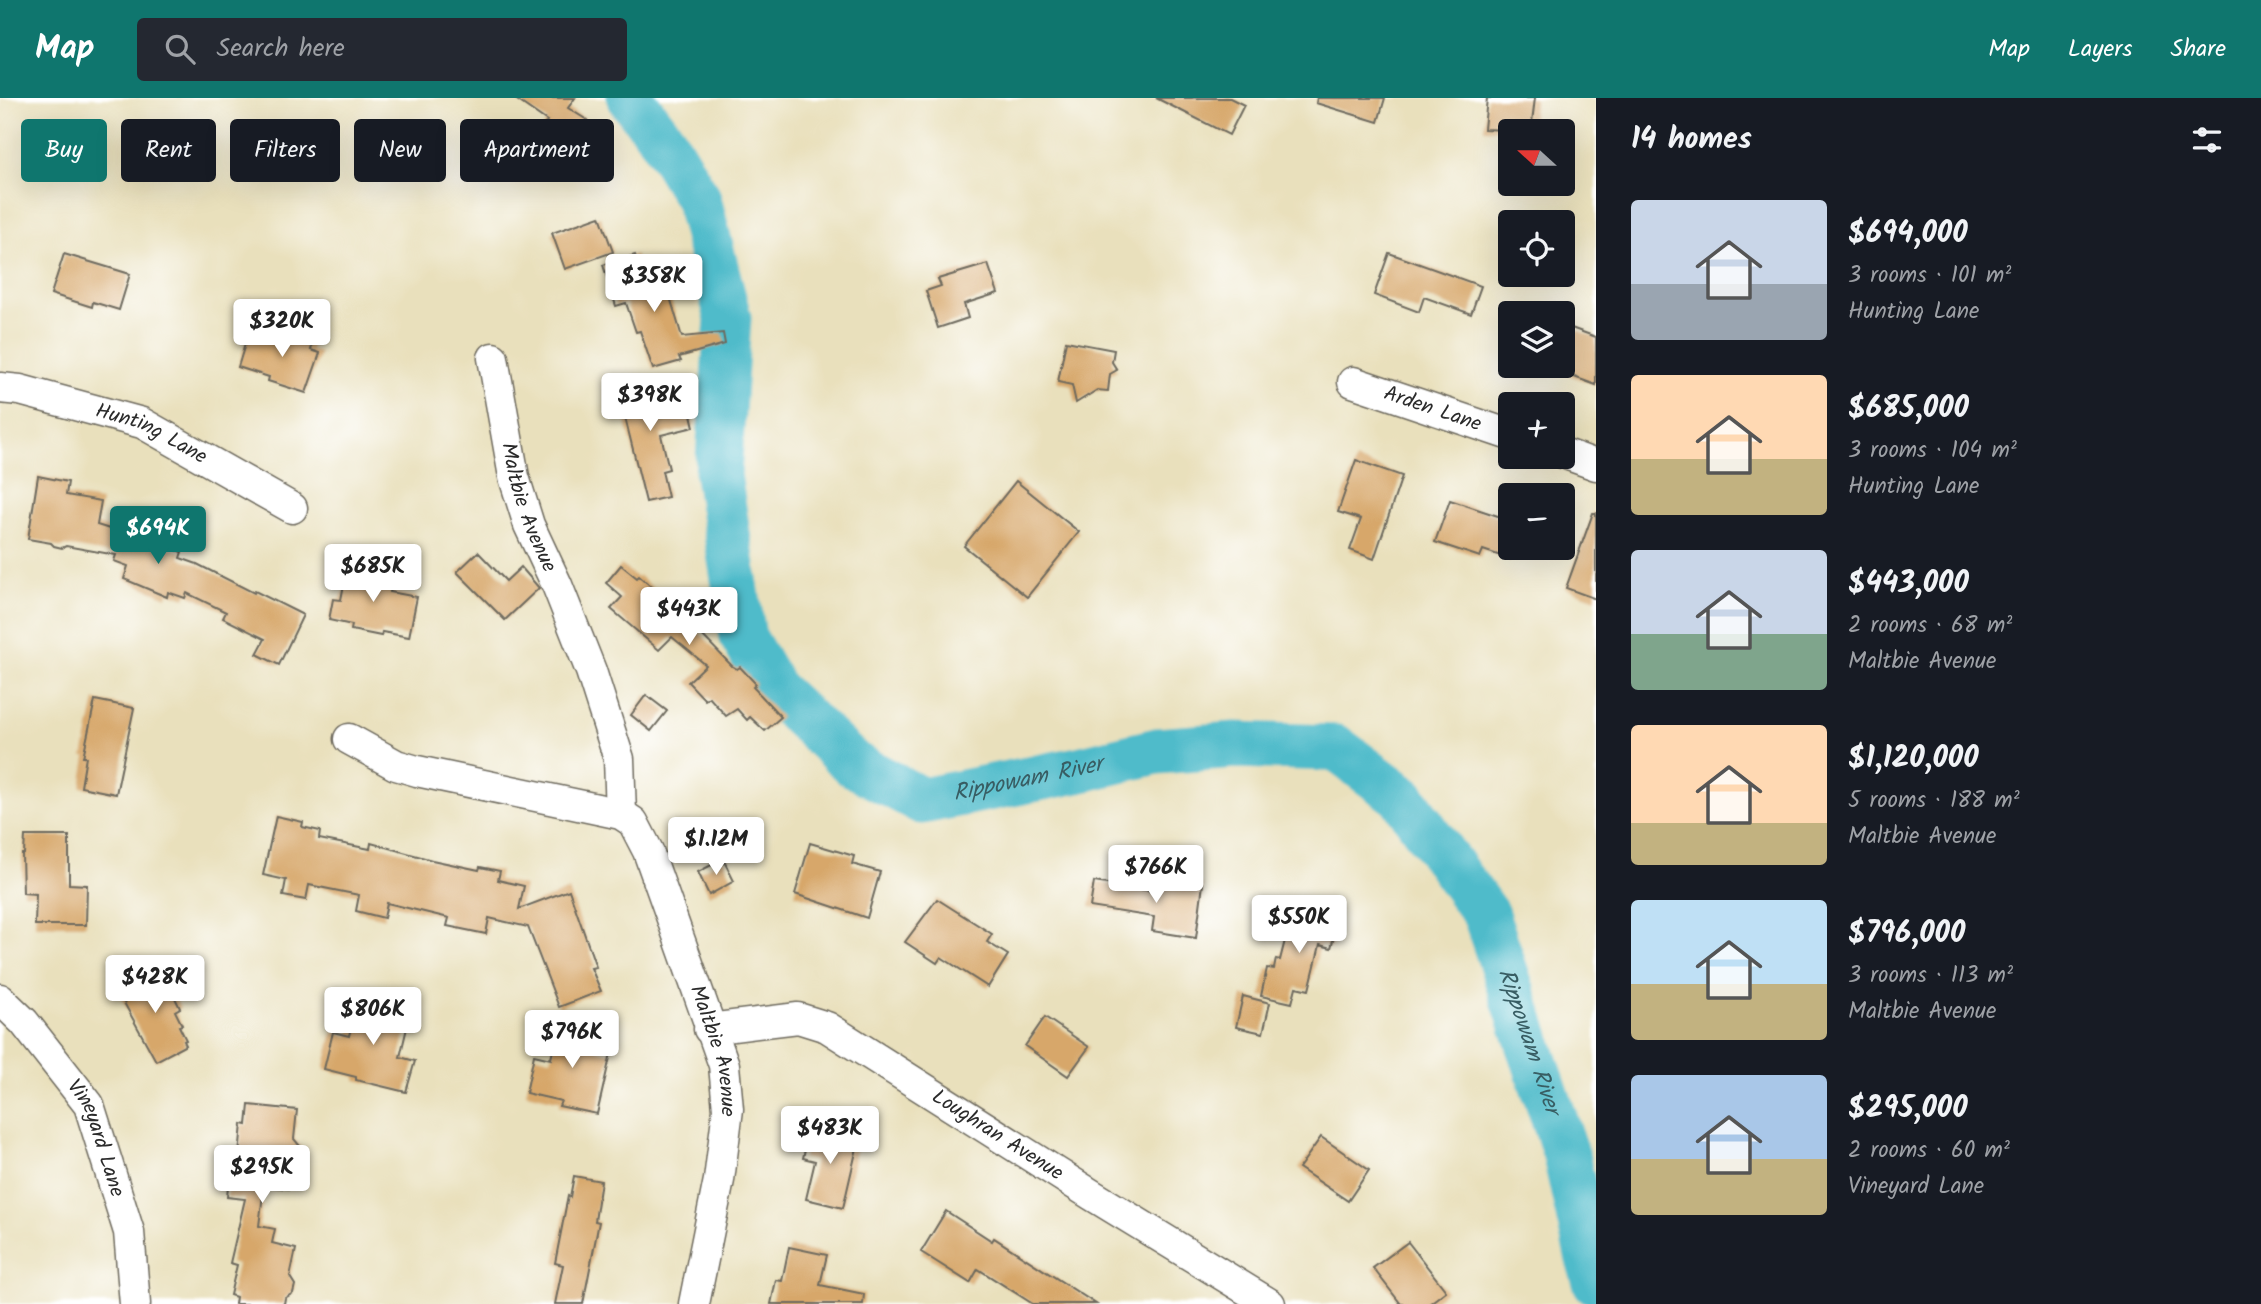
<!DOCTYPE html>
<html lang="en">
<head>
<meta charset="utf-8">
<style>
	:root { --surface:#171b24; --page:#242831; --text:#f1f3f6; --muted:#9ea1a6; --accent:#0f766e }
	body { margin:0; font-family:Kalam,sans-serif; background:var(--page); color:var(--text); height:100vh; display:flex; flex-direction:column; font-size:26px; white-space:nowrap }
	* { box-sizing:border-box; margin:0 }
	p { font-size:23px; color:var(--muted) }
	.icon { flex:none; width:38px; height:38px; fill:none; stroke:currentColor; stroke-width:2; stroke-linecap:round; stroke-linejoin:round }
	.map { position:relative; flex:1; overflow:hidden }
	.side { display:flex; flex-direction:column; background:var(--surface); width:665px }
	.side>* { flex:none }
	.hud { position:absolute; left:21px; top:21px; width:665px; height:63px; display:flex; gap:14px }
	.needle { width:46px; rotate:291deg }
	.fabs { position:absolute; left:1498px; top:21px; display:grid; gap:14px }
	.fabs a { display:grid; place-items:center; width:77px; height:77px; border-radius:7px; background:var(--surface); box-shadow:0 7px 28px #0002; font-size:35px }
	.price { position:absolute; translate:-50% -60px; padding:0 16px; border-radius:7px; background:#fff; color:#222; font-size:23px; line-height:46px; filter:drop-shadow(0 2px 4px #0008) }
	.price::after { content:''; position:absolute; left:50%; top:42px; width:21px; height:16px; margin-left:-10px; background:inherit; clip-path:polygon(0 0,100% 0,50% 100%) }
	.price.on { background:var(--accent); color:#fff }
	ul { padding:0; list-style:none }
	li { display:flex; align-items:center; gap:21px; height:175px; padding:0 35px }
	li span { display:grid; place-items:center; flex:none; width:196px; height:140px; border-radius:7px; color:#555 }
	li>.icon { margin-inline-start:auto }
	span .icon { width:84px; height:84px; fill:#fffc; stroke-width:1 }
	li b { font-size:30px }
	h2 { display:flex; justify-content:space-between; align-items:center; height:84px; padding:0 35px; font-size:30px }
	.chip { padding:0 24px; border-radius:7px; background:var(--surface); box-shadow:0 7px 28px #0002; font-size:24px; line-height:63px }
	.chip.on { background:var(--accent); color:#fff }
	header { display:flex; align-items:center; gap:42px; box-sizing:border-box; height:98px; padding:0 35px; background:var(--accent); color:#fff }
	header strong { font-size:33px }
	nav { display:flex; gap:38px; margin-inline-start:auto; font-size:24px }
	.search { width:490px; height:63px; background:var(--page); display:flex; align-items:center; gap:18px; box-sizing:border-box; padding:0 24px; border-radius:7px; color:var(--muted); font-size:26px }
	main { display:flex; flex:1; min-height:0 }
	.map>svg:first-child { display:block }
	.lines { fill:none; stroke-linecap:round; stroke-linejoin:round }
	.river { stroke:#4fbbca; stroke-width:47 }
	.building { fill:#d7a76a }
	.street-casing { stroke:#6e6a5e; stroke-width:33 }
	.street { stroke:#fff; stroke-width:30 }
	.labels { text-anchor:middle; dominant-baseline:central; stroke-width:6; stroke-linejoin:round; paint-order:stroke }
	.street-label { font-size:21px; fill:#2b2b2b; stroke:#fff }
	.water-label { font-size:23px; font-style:italic; fill:#385d63; stroke:#fff }
</style>
</head>
<body>
<header>
<strong>Map</strong>
<div class="search"><svg class="icon" aria-label="search" viewBox="0 0 24 24"><circle cx="10" cy="10" r="6"/><path d="M15 15l6 6"/></svg>Search here</div>
<nav><a>Map</a><a>Layers</a><a>Share</a></nav>
</header>
<main>
<div class="map">
<svg width="1596" height="1206" viewBox="0 0 1596 1206">
	<rect width="100%" height="100%" fill="#fff"/>
	<filter id="ink" filterUnits="userSpaceOnUse"><feTurbulence type="fractalNoise" baseFrequency=".0143" numOctaves="2"/><feDisplacementMap in="SourceGraphic" scale="14" xChannelSelector="R" yChannelSelector="G"/><feConvolveMatrix kernelMatrix="1 2 1 2 8 2 1 2 1" color-interpolation-filters="sRGB"/></filter>
	<filter id="wash" filterUnits="userSpaceOnUse"><feTurbulence type="fractalNoise" baseFrequency=".00686" numOctaves="4" result="noise"/><feDisplacementMap in="SourceGraphic" scale="28" xChannelSelector="R" yChannelSelector="G"/><feGaussianBlur stdDeviation="1.57" result="paint"/><feColorMatrix in="noise" values="0 0 0 0 0 0 0 0 0 0 0 0 0 0 0 0 0 1.4 0 .05"/><feComposite in="paint" operator="in"/></filter>
	<g filter="url(#wash)">
		<rect width="100%" height="100%" fill="#e9e0bc"/>
		<g class="lines">
			<path class="river" id="s1" d="M630 0 663 42 698 101 728 220 718 377 743 539 774 592 853 666 922 703 1078 672 1157 653 1235 647 1336 650 1402 699 1486 817 1565 1053 1588 1157 1596 1184"/>
		</g>
		<g id="blocks">
			<g class="building">
				<polygon points="514,0 575,0 568,10 587,22 564,56 537,37 547,23"/>
				<polygon points="1156,0 1230,0 1244,7 1229,37"/>
				<polygon points="1317,0 1385,0 1378,24 1316,5"/>
				<polygon points="1487,0 1535,0 1531,33 1484,31"/>
				<polygon points="600,118 613,154 565,171 552,135"/>
				<polygon points="1389,155 1481,188 1471,216 1424,199 1419,214 1374,197"/>
				<polygon points="64,156 130,176 119,212 93,204 92,209 51,196"/>
				<polygon points="635,157 644,185 664,179 682,239 723,235 725,246 679,259 681,263 653,271 640,233 636,234 626,205 616,208 603,167"/>
				<polygon points="988,166 998,195 964,206 968,220 938,230 926,193 941,188 938,181"/>
				<polygon points="1563,227 1596,239 1596,287 1563,275"/>
				<polygon points="294,231 315,238 311,252 320,255 306,295 268,283 269,279 238,269 249,233 289,245"/>
				<polygon points="1066,243 1114,252 1112,264 1117,272 1110,276 1108,293 1097,292 1076,305 1072,287 1058,284"/>
				<polygon points="651,280 659,315 689,308 694,329 661,337 669,371 662,373 668,399 646,404 617,287"/>
				<polygon points="1356,362 1402,378 1374,461 1350,452 1361,421 1338,414"/>
				<polygon points="38,378 68,384 66,397 101,403 97,427 182,454 180,460 197,466 254,495 255,493 303,517 279,567 257,556 265,541 223,520 226,514 187,495 185,500 168,494 167,499 124,481 128,468 114,463 116,457 66,448 62,450 54,448 51,445 28,441"/>
				<polygon points="1016,383 1079,434 1027,499 964,448"/>
				<polygon points="1450,402 1510,422 1510,461 1483,452 1480,459 1435,444"/>
				<polygon points="1593,415 1596,415 1596,501 1566,490"/>
				<polygon points="478,454 506,483 521,469 539,490 505,522 457,474"/>
				<polygon points="348,466 394,475 390,494 417,499 409,539 382,534 381,538 351,532 352,527 329,522 333,501 341,502"/>
				<polygon points="621,467 637,480 639,478 671,505 676,499 693,513 690,517 704,529 699,534 732,568 737,571 740,569 756,586 753,589 781,619 765,633 750,619 747,622 737,611 726,618 709,599 705,602 688,584 706,567 672,539 659,552 611,511 622,499 606,485"/>
				<polygon points="646,597 667,613 651,633 631,617"/>
				<polygon points="95,602 134,610 116,696 81,689 86,659 83,659"/>
				<polygon points="276,718 303,724 302,729 320,733 319,741 370,751 371,745 432,762 479,772 480,769 500,773 498,782 524,788 519,811 569,792 596,869 591,870 601,893 559,909 528,829 489,820 486,836 447,828 449,820 387,805 384,820 356,813 359,797 309,787 306,802 283,798 286,782 263,777"/>
				<polygon points="25,738 69,738 69,786 87,787 86,827 35,827 36,796 23,795 22,756 24,756"/>
				<polygon points="810,745 854,758 852,766 880,774 867,820 795,796"/>
				<polygon points="723,761 734,783 709,797 698,774"/>
				<polygon points="1162,780 1203,786 1196,840 1152,833 1154,819 1090,809 1094,784 1159,794"/>
				<polygon points="937,801 992,836 987,844 1008,857 988,889 941,859 937,865 905,844"/>
				<polygon points="1293,811 1338,822 1331,850 1320,847 1309,892 1296,889 1292,905 1261,898 1267,870 1274,871 1276,861 1280,862"/>
				<polygon points="164,877 180,910 175,913 182,927 179,928 186,942 184,943 186,947 156,963 117,892 143,878 146,884"/>
				<polygon points="1243,898 1270,905 1263,935 1236,929"/>
				<polygon points="358,901 411,913 400,959 415,963 406,994 356,982 356,979 324,971 333,934 349,938"/>
				<polygon points="1045,919 1089,949 1068,978 1025,948"/>
				<polygon points="559,924 600,933 596,951 611,955 597,1016 559,1008 561,1003 526,995 534,957 551,961"/>
				<polygon points="249,1007 297,1012 294,1041 304,1053 292,1062 289,1091 264,1088 259,1128 275,1131 272,1145 296,1151 290,1179 295,1187 293,1195 285,1200 284,1206 235,1206 236,1199 230,1197 237,1167 230,1165 245,1101 227,1099 231,1056 239,1057 242,1026 247,1027"/>
				<polygon points="810,1029 859,1041 843,1110 806,1101 815,1063 803,1060"/>
				<polygon points="1321,1039 1369,1072 1348,1103 1299,1070"/>
				<polygon points="574,1078 601,1083 595,1123 599,1124 583,1206 555,1206 563,1167 555,1165 568,1098 570,1099"/>
				<polygon points="946,1113 992,1143 994,1140 1096,1206 1033,1206 978,1171 970,1185 921,1154"/>
				<polygon points="1408,1144 1446,1193 1429,1206 1401,1206 1373,1170"/>
				<polygon points="789,1149 827,1157 820,1187 864,1196 863,1206 771,1206 776,1182 782,1183"/>
			</g>
		</g>
	</g>
	<g filter="url(#ink)">
		<use href="#blocks" fill-opacity="0" stroke="#6e6a5e" stroke-width="2"/>
		<g class="lines">
			<defs>
				<g id="street">
					<path id="s2" d="M493 260 514 379 529 427 557 487 591 573 619 661 621 716"/>
					<path id="s3" d="M1353 284 1510 337"/>
					<path id="s4" d="M0 290 20 292 142 325 292 410"/>
					<polyline points="1563,355 1596,367"/>
					<path id="s5" d="M349 641 396 667 417 673 621 716 633 724 648 753 724 967 728 1011 719 1082 694 1206"/>
					<path id="s6" d="M0 901 24 924 89 1007 129 1134 135 1206"/>
					<path id="s7" d="M709 931 798 920 827 929 1092 1097 1270 1206"/>
				</g>
			</defs>
			<use href="#street" class="street-casing"/>
			<use href="#street" class="street"/>
		</g>
	</g>
	<g class="labels">
		<g class="street-label">
			<text stroke="none"><textPath href="#s3" startOffset="84">Arden Lane</textPath></text>
			<text stroke="none"><textPath href="#s4" startOffset="159">Hunting Lane</textPath></text>
			<text stroke="none"><textPath href="#s2" startOffset="154">Maltbie Avenue</textPath></text>
			<text stroke="none"><textPath href="#s5" startOffset="542">Maltbie Avenue</textPath></text>
			<text stroke="none"><textPath href="#s7" startOffset="322">Loughran Avenue</textPath></text>
			<text stroke="none"><textPath href="#s6" startOffset="172">Vineyard Lane</textPath></text>
		</g>
		<g class="water-label">
			<text stroke="none"><textPath href="#s1" startOffset="922">Rippowam River</textPath></text>
			<text stroke="none"><textPath href="#s1" startOffset="1594">Rippowam River</textPath></text>
		</g>
	</g>
</svg>
<div class="fabs">
<a><svg class="needle" viewBox="-14 -14 28 28"><path d="M0-13l5 13h-10z" fill="#e53935"/><path d="M0 13l5-13h-10z" fill="#9ea1a6"/></svg></a>
<a><svg class="icon" aria-label="locate" viewBox="0 0 24 24"><circle cx="12" cy="12" r="6"/><path d="M12 2v4M12 18v4M2 12h4M18 12h4"/></svg></a>
<a><svg class="icon" aria-label="layers" viewBox="0 0 24 24"><path d="M12 4l9 5-9 5-9-5zM3 14l9 5 9-5"/></svg></a>
<a>+</a>
<a>−</a>
</div>
<b class="price" style="left:654px;top:216px">$358K</b>
<b class="price" style="left:282px;top:261px">$320K</b>
<b class="price" style="left:650px;top:335px">$398K</b>
<b class="price on" style="left:158px;top:468px">$694K</b>
<b class="price" style="left:373px;top:506px">$685K</b>
<b class="price" style="left:689px;top:549px">$443K</b>
<b class="price" style="left:716px;top:779px">$1.12M</b>
<b class="price" style="left:1156px;top:807px">$766K</b>
<b class="price" style="left:1299px;top:857px">$550K</b>
<b class="price" style="left:155px;top:917px">$428K</b>
<b class="price" style="left:373px;top:949px">$806K</b>
<b class="price" style="left:572px;top:972px">$796K</b>
<b class="price" style="left:830px;top:1068px">$483K</b>
<b class="price" style="left:262px;top:1107px">$295K</b>
<div class="hud">
<a class="chip on">Buy</a>
<a class="chip">Rent</a>
<a class="chip">Filters</a>
<a class="chip">New</a>
<a class="chip">Apartment</a>
</div>
</div>
<section class="side">
<h2>14 homes<svg class="icon" aria-label="filters" viewBox="0 0 24 24"><path d="M4 7h16M4 17h16"/><circle cx="9" cy="7" r="2"/><circle cx="15" cy="17" r="2"/></svg></h2>
<ul>
<li><span style="background:linear-gradient(#c9d6e8 60%,#9aa5b1 0)"><svg class="icon" aria-label="home" viewBox="0 0 24 24"><path d="M3 11l9-7 9 7M6 9v11h12V9"/></svg></span><div><b>$694,000</b><p>3 rooms · 101 m²</p><p>Hunting Lane</p></div></li>
<li><span style="background:linear-gradient(#ffd9b3 60%,#c2b280 0)"><svg class="icon" aria-label="home" viewBox="0 0 24 24"><path d="M3 11l9-7 9 7M6 9v11h12V9"/></svg></span><div><b>$685,000</b><p>3 rooms · 104 m²</p><p>Hunting Lane</p></div></li>
<li><span style="background:linear-gradient(#c9d6e8 60%,#7fa58c 0)"><svg class="icon" aria-label="home" viewBox="0 0 24 24"><path d="M3 11l9-7 9 7M6 9v11h12V9"/></svg></span><div><b>$443,000</b><p>2 rooms · 68 m²</p><p>Maltbie Avenue</p></div></li>
<li><span style="background:linear-gradient(#ffd9b3 70%,#c2b280 0)"><svg class="icon" aria-label="home" viewBox="0 0 24 24"><path d="M3 11l9-7 9 7M6 9v11h12V9"/></svg></span><div><b>$1,120,000</b><p>5 rooms · 188 m²</p><p>Maltbie Avenue</p></div></li>
<li><span style="background:linear-gradient(#bfe0f5 60%,#c2b280 0)"><svg class="icon" aria-label="home" viewBox="0 0 24 24"><path d="M3 11l9-7 9 7M6 9v11h12V9"/></svg></span><div><b>$796,000</b><p>3 rooms · 113 m²</p><p>Maltbie Avenue</p></div></li>
<li><span style="background:linear-gradient(#a9c7e8 60%,#c2b280 0)"><svg class="icon" aria-label="home" viewBox="0 0 24 24"><path d="M3 11l9-7 9 7M6 9v11h12V9"/></svg></span><div><b>$295,000</b><p>2 rooms · 60 m²</p><p>Vineyard Lane</p></div></li>
</ul>
</section>
</main>
</body>
</html>
